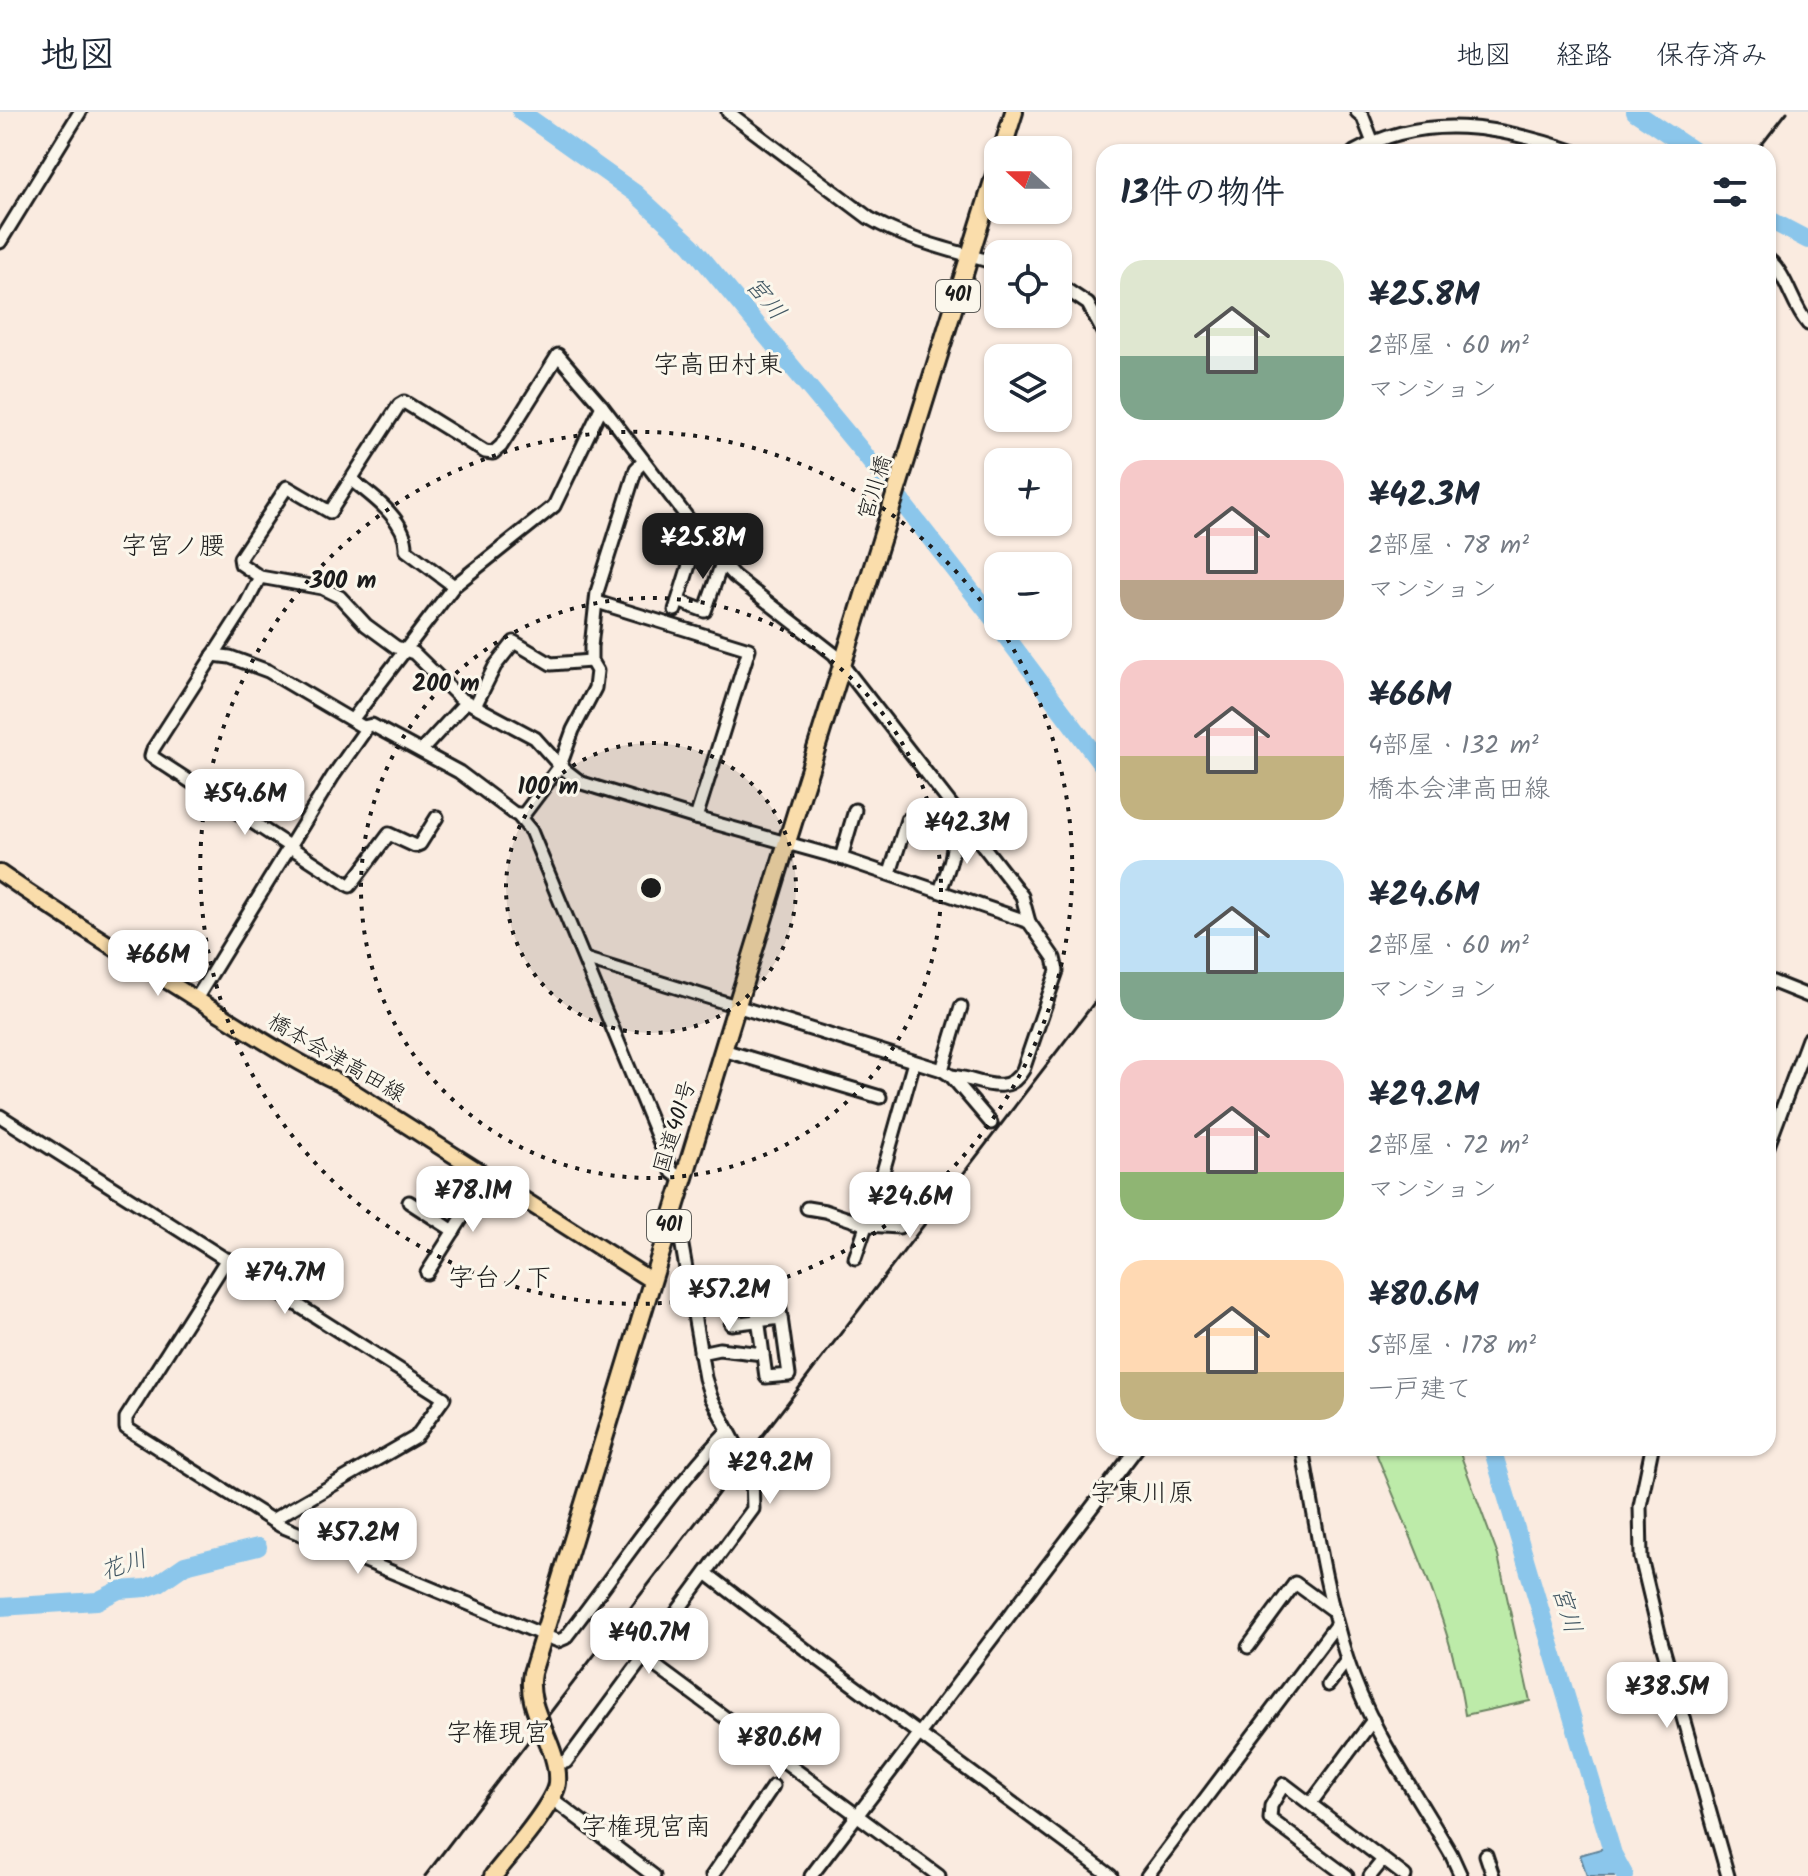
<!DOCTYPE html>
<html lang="ja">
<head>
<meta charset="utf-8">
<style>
	:root { --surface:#fff; --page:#f2f2f3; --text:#1f2937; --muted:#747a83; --line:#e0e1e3; --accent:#1c1c1c }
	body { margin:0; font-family:Kalam,"Klee One",sans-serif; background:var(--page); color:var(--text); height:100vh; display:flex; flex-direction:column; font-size:30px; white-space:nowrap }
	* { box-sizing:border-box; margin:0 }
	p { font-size:26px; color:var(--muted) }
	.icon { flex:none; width:44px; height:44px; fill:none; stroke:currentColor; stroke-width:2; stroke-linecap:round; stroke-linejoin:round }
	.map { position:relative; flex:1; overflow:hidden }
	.panel { position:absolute; left:1096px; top:32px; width:680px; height:1312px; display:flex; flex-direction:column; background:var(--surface); border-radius:24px; box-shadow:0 2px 6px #0004 }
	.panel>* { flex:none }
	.needle { width:52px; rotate:291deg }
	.fabs { position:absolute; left:984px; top:24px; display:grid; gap:16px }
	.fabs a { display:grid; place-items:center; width:88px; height:88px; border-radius:16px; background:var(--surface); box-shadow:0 2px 6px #0004; font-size:40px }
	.price { position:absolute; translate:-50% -68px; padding:0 18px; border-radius:16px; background:#fff; color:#222; font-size:26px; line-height:52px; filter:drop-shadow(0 2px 4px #0008) }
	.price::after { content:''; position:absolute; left:50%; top:48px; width:24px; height:18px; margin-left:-12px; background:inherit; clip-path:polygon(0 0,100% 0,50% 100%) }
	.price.active { background:var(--accent); color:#fff }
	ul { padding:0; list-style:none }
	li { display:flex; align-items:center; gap:24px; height:200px; padding:0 24px }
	li span { display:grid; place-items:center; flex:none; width:224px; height:160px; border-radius:24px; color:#555 }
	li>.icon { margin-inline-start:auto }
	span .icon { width:96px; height:96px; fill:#fffc; stroke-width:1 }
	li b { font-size:34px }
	h2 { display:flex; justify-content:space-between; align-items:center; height:96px; padding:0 24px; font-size:34px }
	header { display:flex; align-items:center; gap:48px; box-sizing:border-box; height:112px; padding:0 40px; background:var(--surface); border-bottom:2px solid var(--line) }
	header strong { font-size:38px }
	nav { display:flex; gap:44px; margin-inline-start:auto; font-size:28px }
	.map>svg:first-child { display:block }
	.green { fill:#bdeba9; stroke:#6c8462; stroke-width:2 }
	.water { fill:#8bc6eb; stroke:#5f8298; stroke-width:2 }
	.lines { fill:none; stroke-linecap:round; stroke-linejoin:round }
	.river { stroke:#8bc6eb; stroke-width:18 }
	.minor-casing { stroke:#1c1c1c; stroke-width:17 }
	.major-casing { stroke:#1c1c1c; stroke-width:20 }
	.highway-casing { stroke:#1c1c1c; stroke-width:22 }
	.minor { stroke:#fbf7ec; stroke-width:11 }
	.major { stroke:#faddab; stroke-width:14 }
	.highway { stroke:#faddab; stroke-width:16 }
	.rail { stroke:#1c1c1c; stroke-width:3 }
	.ring { fill:none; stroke:#1c1c1c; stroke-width:4; stroke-dasharray:4 8 }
	.labels { text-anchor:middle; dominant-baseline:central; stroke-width:6; stroke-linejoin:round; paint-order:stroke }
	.shield { fill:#fbf7ec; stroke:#5f5e5a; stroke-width:2 }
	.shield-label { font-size:20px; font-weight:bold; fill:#1c1c1c }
	.street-label { font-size:22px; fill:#1c1c1c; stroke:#fbf7ec }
	.water-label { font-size:24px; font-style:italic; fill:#435864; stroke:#fbf7ec }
	.quarter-label { font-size:26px; fill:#1c1c1c; stroke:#fbf7ec }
	.centre { fill:#1c1c1c; stroke:#fbf7ec; stroke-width:4 }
	.ring-label { font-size:24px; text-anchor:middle; font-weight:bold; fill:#1c1c1c; stroke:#fbf7ec; stroke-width:6; stroke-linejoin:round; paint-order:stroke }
</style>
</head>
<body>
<header>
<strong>地図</strong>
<nav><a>地図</a><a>経路</a><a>保存済み</a></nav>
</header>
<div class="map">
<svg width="1808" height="1764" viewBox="0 0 1808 1764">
	<rect width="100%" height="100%" fill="#faebe0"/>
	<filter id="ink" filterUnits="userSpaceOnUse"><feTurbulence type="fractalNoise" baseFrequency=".0125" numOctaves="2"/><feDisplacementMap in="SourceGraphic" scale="16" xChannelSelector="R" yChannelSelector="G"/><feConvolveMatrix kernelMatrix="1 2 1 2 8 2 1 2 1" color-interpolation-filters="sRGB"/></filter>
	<g filter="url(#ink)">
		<path class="green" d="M1374 1336H1458L1498 1444 1530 1589 1465 1603C1452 1510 1409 1423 1374 1336Z"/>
		<polygon class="water" points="1618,1732 1620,1747 1629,1764 1587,1764 1580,1743"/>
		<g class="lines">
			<g class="river">
				<polyline points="521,0 635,81 691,133 861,338 998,513"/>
				<polyline points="1635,0 1695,40"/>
				<polyline points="1768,107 1808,128"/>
				<polyline points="998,514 1104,655"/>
				<polyline points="1492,1336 1613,1742 1625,1764"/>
				<polyline points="0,1495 97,1489 119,1478 146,1476 159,1471 185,1453 258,1435"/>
			</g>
			<defs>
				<g id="minor">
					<path d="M728 0 869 106C910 130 953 138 998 152"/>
					<polyline points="1357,0 1363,5 1372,28"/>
					<path d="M1354 40C1425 0 1500 14 1575 40"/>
					<polyline points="0,130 80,0"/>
					<path d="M1768 147C1788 164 1791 192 1808 212"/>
					<polyline points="1058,172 1088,192 1104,222"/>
					<path d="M352 368C372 384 408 409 406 438L454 474"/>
					<polyline points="260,465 241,452 240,446 287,375 330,400 399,293 404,290 485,340 493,341 501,334 558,243 602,294 722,451 734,464 834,542 1022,784 1029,810"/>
					<polyline points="678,489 705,499 722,451"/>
					<polyline points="597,490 749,537 696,706"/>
					<polyline points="675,498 695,434 701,424"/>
					<polyline points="475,594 495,554 514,530 551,552 591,549"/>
					<polyline points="352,608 454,474 554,394 602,294"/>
					<polyline points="363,615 372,613 459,660 515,702 524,702 560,654 573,618 595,576 597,559 591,549 591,535 597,480 636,357 643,350"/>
					<polyline points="421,639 466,590"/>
					<polyline points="517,702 531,719 672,1060 683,1068"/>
					<path d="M437 705 420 732 415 734 389 722 350 774 151 644 153 637 245 494 260 465 322 476 340 485 366 513 396 535 414 541 460 586 535 626 560 654 582 671 696 706 841 746 1029 810 1054 846 1057 859 1023 958C1006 988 976 965 951 964"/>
					<polyline points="841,746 855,698"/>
					<polyline points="890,761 907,708"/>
					<path d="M940 779C944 767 950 755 952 742 955 729 951 717 965 708"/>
					<polyline points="585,847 942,958 951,964 991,1011"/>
					<polyline points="1768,868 1808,884"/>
					<polyline points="196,887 333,664 364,620 363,615 268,559 230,545 213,543"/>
					<polyline points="723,938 880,985"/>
					<polyline points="942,958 961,895"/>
					<polyline points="0,1004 444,1286 416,1325 272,1408"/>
					<polyline points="1768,1034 1808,927"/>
					<polyline points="409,1090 454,1119"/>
					<path d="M807 1096 825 1099 867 1113 899 1115C923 1090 906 1077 880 1070"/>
					<polyline points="855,1146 875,1088 914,950"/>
					<path d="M227 1147 126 1306V1316L281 1414 558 1529 565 1526C619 1457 667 1382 728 1318"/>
					<polyline points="427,1161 488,1065"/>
					<polyline points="754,1177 766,1265 789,1263 779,1191"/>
					<polyline points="731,1212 781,1206"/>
					<polyline points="700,1241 719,1237 763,1242"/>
					<path d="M1302 1336C1315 1406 1325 1479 1347 1547 1368 1614 1415 1680 1451 1742L1461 1764"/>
					<polyline points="1652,1336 1640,1394 1641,1446 1660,1525 1728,1764"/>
					<polyline points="706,1461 814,1544 1111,1764"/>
					<polyline points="1248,1535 1295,1471 1332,1498"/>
					<polyline points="642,1544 939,1764"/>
					<polyline points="1328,1573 1347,1548"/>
					<polyline points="566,1650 753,1397 752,1363 711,1285 705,1266 677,1105 674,1101"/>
					<polyline points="551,1686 654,1764"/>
					<polyline points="1311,1691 1373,1608"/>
					<polyline points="1486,1743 1493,1764"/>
					<polyline points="712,1764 773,1674"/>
					<polyline points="811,1764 1137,1336"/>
					<polyline points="1147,1764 1336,1513"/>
					<polyline points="1347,1764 1270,1707 1271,1694 1284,1672 1405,1764"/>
					<polyline points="1370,1764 1383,1748"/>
				</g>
				<path id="major" d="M0 761C62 804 127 844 191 884 241 914 287 946 340 971L652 1169"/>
				<g id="highway">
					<polyline points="1002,38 1014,0"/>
					<path d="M493 1764C508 1745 555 1692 557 1671 560 1633 524 1599 532 1561L787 730 998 53"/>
				</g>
			</defs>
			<use href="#minor" class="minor-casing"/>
			<use href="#major" class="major-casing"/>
			<use href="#highway" class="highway-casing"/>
			<use href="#minor" class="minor"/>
			<use href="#major" class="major"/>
			<use href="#highway" class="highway"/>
			<g class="rail">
				<polyline points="1756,40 1787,0"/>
				<polyline points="425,1764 1104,878"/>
			</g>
		</g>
	</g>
	<circle cx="651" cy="776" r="145" fill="#1c1c1c" fill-opacity=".12"/>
	<g class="ring">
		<circle cx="651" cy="776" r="145"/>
		<circle cx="651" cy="776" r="290"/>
		<path d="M1001 517A436 436 0 1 1 997 511"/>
	</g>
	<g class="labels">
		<g class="shield">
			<rect x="936" y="168" width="44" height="32" rx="6"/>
			<rect x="647" y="1098" width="44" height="32" rx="6"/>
		</g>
		<g class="shield-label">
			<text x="958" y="184">401</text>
			<text x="669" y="1114">401</text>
		</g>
		<g class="street-label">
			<text transform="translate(876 376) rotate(-73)">宮川橋</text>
			<text transform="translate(336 947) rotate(30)">橋本会津高田線</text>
			<text transform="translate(676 1015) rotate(-73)">国道401号</text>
		</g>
		<g class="water-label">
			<text transform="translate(765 187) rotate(51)">宮川</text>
			<text transform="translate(124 1454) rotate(-18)">花川</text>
			<text transform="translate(1566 1498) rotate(73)">宮川</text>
		</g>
		<g class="quarter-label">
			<text x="718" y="254">字高田村東</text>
			<text x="173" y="435">字宮ノ腰</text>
			<text x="500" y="1167">字台ノ下</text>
			<text x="1142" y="1382">字東川原</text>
			<text x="498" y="1622">字権現宮</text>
			<text x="646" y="1716">字権現宮南</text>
		</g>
	</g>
	<circle cx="651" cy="776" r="12" class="centre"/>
	<g class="ring-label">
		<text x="343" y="476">300 m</text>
		<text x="446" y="579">200 m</text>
		<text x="548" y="682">100 m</text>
	</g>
</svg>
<div class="fabs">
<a><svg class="needle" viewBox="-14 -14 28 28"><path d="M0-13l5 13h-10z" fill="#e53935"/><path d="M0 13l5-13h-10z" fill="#747a83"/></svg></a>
<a><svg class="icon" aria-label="locate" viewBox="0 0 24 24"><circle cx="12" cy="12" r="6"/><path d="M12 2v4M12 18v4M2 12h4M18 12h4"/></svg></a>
<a><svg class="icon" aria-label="layers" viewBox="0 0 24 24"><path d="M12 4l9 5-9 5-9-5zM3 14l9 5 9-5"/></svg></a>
<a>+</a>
<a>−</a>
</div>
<b class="price active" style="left:703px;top:469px">¥25.8M</b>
<b class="price" style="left:245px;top:725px">¥54.6M</b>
<b class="price" style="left:967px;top:754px">¥42.3M</b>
<b class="price" style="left:158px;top:886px">¥66M</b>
<b class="price" style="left:473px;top:1122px">¥78.1M</b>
<b class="price" style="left:910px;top:1128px">¥24.6M</b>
<b class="price" style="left:285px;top:1204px">¥74.7M</b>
<b class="price" style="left:729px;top:1221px">¥57.2M</b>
<b class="price" style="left:770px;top:1394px">¥29.2M</b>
<b class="price" style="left:358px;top:1464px">¥57.2M</b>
<b class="price" style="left:649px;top:1564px">¥40.7M</b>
<b class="price" style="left:1667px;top:1618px">¥38.5M</b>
<b class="price" style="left:779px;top:1669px">¥80.6M</b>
<section class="panel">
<h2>13件の物件<svg class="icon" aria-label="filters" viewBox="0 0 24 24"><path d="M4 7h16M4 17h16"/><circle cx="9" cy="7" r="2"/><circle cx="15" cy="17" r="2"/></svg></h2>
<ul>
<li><span style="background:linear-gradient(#dfe7d0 60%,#7fa58c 0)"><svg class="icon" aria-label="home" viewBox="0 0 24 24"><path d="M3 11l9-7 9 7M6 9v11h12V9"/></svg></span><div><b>¥25.8M</b><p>2部屋 · 60 m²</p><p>マンション</p></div></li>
<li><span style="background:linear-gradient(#f6c9c9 75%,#b9a48a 0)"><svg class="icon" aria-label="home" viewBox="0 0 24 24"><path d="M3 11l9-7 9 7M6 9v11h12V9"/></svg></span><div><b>¥42.3M</b><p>2部屋 · 78 m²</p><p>マンション</p></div></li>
<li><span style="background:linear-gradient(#f6c9c9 60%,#c2b280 0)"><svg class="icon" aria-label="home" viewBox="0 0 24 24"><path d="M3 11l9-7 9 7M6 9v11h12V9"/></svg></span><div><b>¥66M</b><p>4部屋 · 132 m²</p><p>橋本会津高田線</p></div></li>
<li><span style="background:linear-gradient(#bfe0f5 70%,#7fa58c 0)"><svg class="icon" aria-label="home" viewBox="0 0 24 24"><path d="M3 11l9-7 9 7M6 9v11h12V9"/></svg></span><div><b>¥24.6M</b><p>2部屋 · 60 m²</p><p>マンション</p></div></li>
<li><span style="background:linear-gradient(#f6c9c9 70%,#8fb573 0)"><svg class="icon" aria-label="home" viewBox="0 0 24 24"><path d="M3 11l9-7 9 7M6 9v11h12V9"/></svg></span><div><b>¥29.2M</b><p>2部屋 · 72 m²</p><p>マンション</p></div></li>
<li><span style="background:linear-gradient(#ffd9b3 70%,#c2b280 0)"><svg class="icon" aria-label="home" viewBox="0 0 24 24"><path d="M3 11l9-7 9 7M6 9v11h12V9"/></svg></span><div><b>¥80.6M</b><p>5部屋 · 178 m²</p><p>一戸建て</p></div></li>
</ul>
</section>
</div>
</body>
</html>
